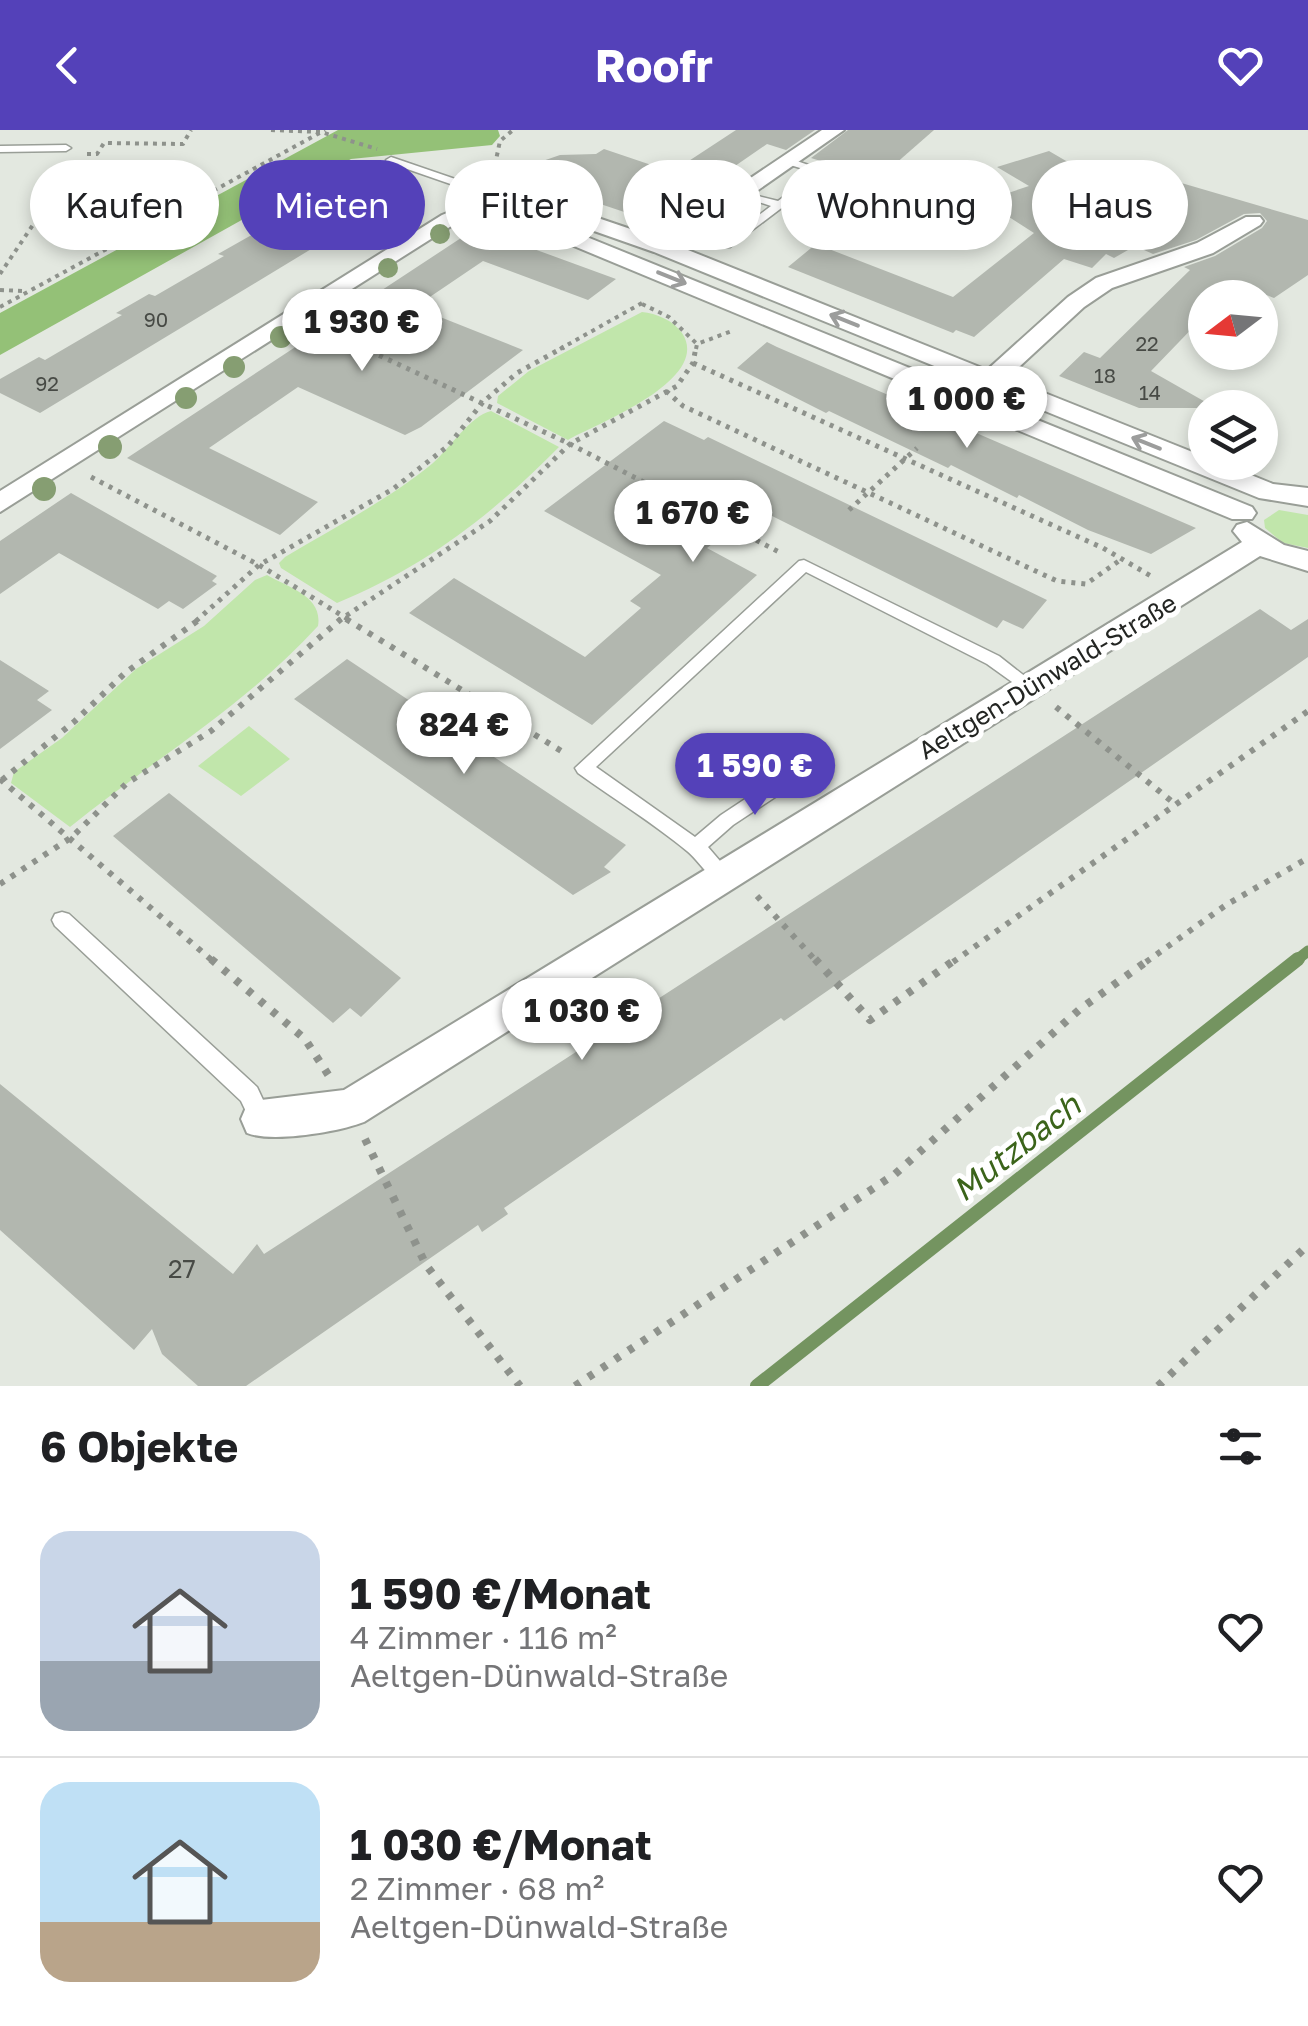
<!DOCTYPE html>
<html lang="de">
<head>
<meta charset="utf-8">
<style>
	:root { --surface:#fff; --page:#f2f2f2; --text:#202124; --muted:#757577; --line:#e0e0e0; --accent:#5441b9 }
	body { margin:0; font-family:"Golos Text",sans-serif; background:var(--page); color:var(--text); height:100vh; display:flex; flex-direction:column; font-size:38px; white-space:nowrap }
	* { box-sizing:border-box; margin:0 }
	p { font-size:32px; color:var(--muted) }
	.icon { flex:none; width:55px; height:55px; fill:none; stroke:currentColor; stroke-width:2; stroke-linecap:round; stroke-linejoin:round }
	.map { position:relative; height:1256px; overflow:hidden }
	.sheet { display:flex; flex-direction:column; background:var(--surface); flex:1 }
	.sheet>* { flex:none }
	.hud { position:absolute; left:30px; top:30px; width:1250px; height:90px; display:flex; gap:20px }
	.needle { width:65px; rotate:254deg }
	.controls { position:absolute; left:1188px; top:150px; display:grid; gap:20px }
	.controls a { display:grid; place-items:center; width:90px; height:90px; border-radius:50%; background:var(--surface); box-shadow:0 5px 15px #0003; font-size:50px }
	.price { position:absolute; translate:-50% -85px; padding:0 22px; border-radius:35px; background:#fff; color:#222; font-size:32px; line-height:65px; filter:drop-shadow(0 2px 5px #0008) }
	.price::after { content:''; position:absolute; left:50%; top:60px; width:30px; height:22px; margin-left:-15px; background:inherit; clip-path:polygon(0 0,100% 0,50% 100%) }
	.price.active { background:var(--accent); color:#fff }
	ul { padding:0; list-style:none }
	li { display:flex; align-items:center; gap:30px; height:250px; padding:0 40px }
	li+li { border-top:2px solid var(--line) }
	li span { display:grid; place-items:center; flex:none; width:280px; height:200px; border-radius:30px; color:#555 }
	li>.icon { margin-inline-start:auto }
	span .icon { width:120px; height:120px; fill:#fffc; stroke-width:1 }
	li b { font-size:42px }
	h2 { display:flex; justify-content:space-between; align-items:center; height:120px; padding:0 40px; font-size:42px }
	.pill { padding:0 35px; border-radius:45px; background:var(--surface); box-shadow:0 5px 15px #0003; font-size:35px; line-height:90px }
	.pill.active { background:var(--accent); color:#fff }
	header { display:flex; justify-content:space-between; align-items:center; height:130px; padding:0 40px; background:var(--accent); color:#fff; font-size:45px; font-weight:700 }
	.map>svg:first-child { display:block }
	.green { fill:#c1e6ab }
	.forest { fill:#94c177 }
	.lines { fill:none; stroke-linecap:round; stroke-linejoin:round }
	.stream-far1 { stroke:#749460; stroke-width:11 }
	.stream { stroke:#749460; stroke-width:14 }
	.building { fill:#b2b7af }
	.lane-casing { stroke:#999e97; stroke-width:3 }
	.street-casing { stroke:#999e97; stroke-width:4 }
	.path-far3 { stroke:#8e928c; stroke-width:4; stroke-dasharray:4 5; stroke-linecap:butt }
	.path-far2 { stroke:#8e928c; stroke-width:5; stroke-dasharray:4 6; stroke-linecap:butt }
	.path-far1 { stroke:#8e928c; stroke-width:6; stroke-dasharray:5 8; stroke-linecap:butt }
	.path { stroke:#8e928c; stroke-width:8; stroke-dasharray:6 10; stroke-linecap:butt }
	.lane { fill:#fff; fill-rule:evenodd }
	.street { fill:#fff; fill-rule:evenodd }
	.tree { fill:#869e72 }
	.oneway { stroke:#9c9d9c }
	.labels { text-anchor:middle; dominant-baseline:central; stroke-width:10; stroke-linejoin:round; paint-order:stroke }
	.number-label { font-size:20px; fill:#474a45 }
	.street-label { font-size:25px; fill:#232522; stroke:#fff }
	.near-number-label { font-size:25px; fill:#474a45 }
	.near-water-label { font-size:32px; font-style:italic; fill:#3b641a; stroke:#fff }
</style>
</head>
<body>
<header><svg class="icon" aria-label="back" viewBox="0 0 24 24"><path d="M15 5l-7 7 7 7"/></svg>Roofr<svg class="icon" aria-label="heart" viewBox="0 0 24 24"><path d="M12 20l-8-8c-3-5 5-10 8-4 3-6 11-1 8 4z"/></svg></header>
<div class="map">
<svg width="1308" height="1256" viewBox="0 0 1308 1256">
	<rect width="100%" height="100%" fill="#e3e8e0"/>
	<g class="green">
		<path d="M642 182C656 183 674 191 682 203 713 250 596 294 568 310L497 273 498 266 529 241Z"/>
		<path d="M491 281 559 317C493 384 425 437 337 473L281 438 279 433 285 427C335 397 388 370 433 333 450 318 470 286 491 281Z"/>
		<polygon points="1279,380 1308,385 1308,418 1283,413 1265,398 1264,390"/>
		<path d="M267 445C289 458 323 466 318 496 246 575 153 630 70 697L11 653 14 642 62 608 136 539 204 496 255 450Z"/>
		<polygon points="249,596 290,629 241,666 198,636"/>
	</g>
	<polygon class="forest" points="338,0 498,0 500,6 492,15 351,29 0,225 0,183"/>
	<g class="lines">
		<polyline class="stream-far1" points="1294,832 1308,821"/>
		<polyline class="stream" points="757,1256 1298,829"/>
	</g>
	<g class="building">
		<polygon points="736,0 815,0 786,20 767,14 654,92 508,43 560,25 596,24 604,19 672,42"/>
		<polygon points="848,0 934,0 878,49 811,28"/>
		<polygon points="1049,21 1138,73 1178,52 1308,90 1308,145 1274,168 1237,153 1222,168 1205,168 1205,185 1151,241 1216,278 1139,278 1059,246 1084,222 1100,228 1190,140 1184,137 1215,126 1262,98 1267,91 1260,83 1244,84 1196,110 1153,124 1135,116 1114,128 1106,124 1092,138 1064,129 974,207 956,200 953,203 788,137 816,114 953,167 1034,103 984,71 1029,56 997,37"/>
		<polygon points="351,53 394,69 40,283 0,263 0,249 39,227 45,230 122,185 116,183 149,164 155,166 224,126 218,124 336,57"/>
		<polygon points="539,93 512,111 616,149 588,170 483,131 415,177 523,220 421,297 405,305 298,257 209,318 318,372 280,405 127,328 461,108"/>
		<polygon points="767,212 777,217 1196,398 1151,424 1088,400 1019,365 1017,368 951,335 948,338 829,281 826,283 737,238"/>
		<polygon points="664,291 704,310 708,307 1047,470 1023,499 1003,490 997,498 756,378 707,418 757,445 592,595 409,483 454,448 585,527 641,478 630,471 661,445 544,381"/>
		<polygon points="71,363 217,446 212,451 217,454 183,479 169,471 158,479 59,423 0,464 0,411"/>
		<polygon points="1260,479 1291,500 1308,489 1308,527 784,891 781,888 504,1078 508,1084 482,1102 478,1095 246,1256 198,1256 162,1224 152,1199 134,1220 0,1100 0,954 233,1144 257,1114 264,1124"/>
		<polygon points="347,529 626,715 604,737 611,742 573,765 294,569"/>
		<polygon points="0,530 49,561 37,570 52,580 0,619"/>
		<polygon points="169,663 401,848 361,887 350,878 333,893 113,706"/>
	</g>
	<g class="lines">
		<defs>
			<g id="lane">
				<polygon points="0,16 66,15 71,18 66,21 0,22"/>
				<polygon points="391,27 496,63 497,65 488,67 387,32 386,30"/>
				<polygon points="788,28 829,42 730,117 722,117 722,113 771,76 738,65 738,61 778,71 816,43 784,33 784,29"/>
				<path d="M804 430 999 526 1036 555 1028 561 1022 559 987 534 806 442 596 637 695 707 721 685 786 642H798L801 647 798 652 733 695 708 717 732 745 730 751C711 756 701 732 687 721 653 693 614 669 578 643L575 638 799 431Z"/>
				<polygon points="62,782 69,784 257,957 272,989 269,996 261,999 253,996 241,971 55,796 52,790 55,784"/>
			</g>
			<g id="street">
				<polygon points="822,0 844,0 678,116 987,240 1068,167 1096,148 1197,113 1246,87 1260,87 1263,91 1260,95 1213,123 1112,158 1084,177 1007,248 1205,327 1205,332 1219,332 1273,354 1308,358 1308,376 1259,368 654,122 520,75 497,72 490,79 456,93 0,382 0,361 442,85 476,71 485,61 530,65 660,109"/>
				<polygon points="577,103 1252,377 1256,383 1252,389 1232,389 569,114 566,109 569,104"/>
				<path d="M1247 392 1284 415 1308 421V441L1260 426 364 992C338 1002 272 1013 247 1003L241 989 247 975 261 970 344 960 1242 412 1233 401 1237 395Z"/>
			</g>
		</defs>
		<use href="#lane" class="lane-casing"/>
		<use href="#street" class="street-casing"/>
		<g class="path-far3">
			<polyline points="271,0 321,2 377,19"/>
			<polyline points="87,24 97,24 104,13 183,14 191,0"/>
			<polyline points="493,44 500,11 513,0"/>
			<polyline points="0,144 69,41"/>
			<polyline points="0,160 24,161"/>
			<polyline points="642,174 669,187 697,214"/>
			<polyline points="0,177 325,0"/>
			<polyline points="325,200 366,219"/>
			<polyline points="560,219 642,173"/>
			<polyline points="696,219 697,214 732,201"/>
		</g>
		<g class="path-far2">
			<polyline points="361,217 570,314 781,423"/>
			<polyline points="693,233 1103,418 1151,446"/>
			<polyline points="666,261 683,276 1057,451 1086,454 1123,428"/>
			<polyline points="91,347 259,435 351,491"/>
			<polyline points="849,380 917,318"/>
			<polyline points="196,491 259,435 393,359 448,316 483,272 517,243 564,217"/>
			<polyline points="338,491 490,391 570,314 677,256 693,233 696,217"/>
		</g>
		<g class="path-far1">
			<polyline points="346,489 563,622"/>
			<polyline points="1056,577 1175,674"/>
			<polyline points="0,649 214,832"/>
			<polyline points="2,650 75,591 125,543 200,489"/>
			<polyline points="0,754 72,707 127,653 211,601 341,489"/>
			<polyline points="757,766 817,832"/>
			<polyline points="953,832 1308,581"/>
			<polyline points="1146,832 1226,775 1308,728"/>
		</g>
		<g class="path">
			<polyline points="211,829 305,909 329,946"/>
			<polyline points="815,829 870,890 956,829"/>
			<polyline points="365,1009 426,1135 520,1256"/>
			<polyline points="575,1256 895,1044 1080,879 1150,829"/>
			<polyline points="1158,1256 1308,1115"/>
		</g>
		<use href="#lane" class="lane"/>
		<use href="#street" class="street"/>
	</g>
	<g class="tree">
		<circle cx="440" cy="104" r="10"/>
		<circle cx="388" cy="138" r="10"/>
		<circle cx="326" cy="178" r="10"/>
		<circle cx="281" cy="207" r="11"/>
		<circle cx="234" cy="237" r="11"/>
		<circle cx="186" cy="268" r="11"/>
		<circle cx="110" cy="317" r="12"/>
		<circle cx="44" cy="359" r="12"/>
	</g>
	<defs><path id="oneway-shaft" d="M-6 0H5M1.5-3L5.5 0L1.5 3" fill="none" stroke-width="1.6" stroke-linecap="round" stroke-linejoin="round" transform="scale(2.5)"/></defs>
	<g class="oneway">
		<use href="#oneway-shaft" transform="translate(672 148) rotate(22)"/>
		<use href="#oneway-shaft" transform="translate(844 190) rotate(-158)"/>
		<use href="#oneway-shaft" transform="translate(1146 313) rotate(-158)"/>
	</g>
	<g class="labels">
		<g class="number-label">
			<text x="156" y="189">90</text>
			<text x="1147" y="213">22</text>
			<text x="1105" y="245">18</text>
			<text x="47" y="253">92</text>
			<text x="1150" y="262">14</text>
		</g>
		<g class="street-label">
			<text transform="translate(1047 546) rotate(-31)">Aeltgen-Dünwald-Straße</text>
		</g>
		<g class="near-number-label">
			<text x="182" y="1138">27</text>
		</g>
		<g class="near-water-label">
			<text transform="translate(1016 1017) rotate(-38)">Mutzbach</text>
		</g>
	</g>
</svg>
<div class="controls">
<a><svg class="needle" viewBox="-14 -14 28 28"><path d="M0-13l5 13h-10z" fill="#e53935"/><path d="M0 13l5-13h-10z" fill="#757577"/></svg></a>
<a><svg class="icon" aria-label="layers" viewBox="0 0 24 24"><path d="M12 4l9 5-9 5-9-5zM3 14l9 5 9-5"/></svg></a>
</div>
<b class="price" style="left:362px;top:244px">1 930 €</b>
<b class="price" style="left:967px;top:321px">1 000 €</b>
<b class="price" style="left:693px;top:435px">1 670 €</b>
<b class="price" style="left:464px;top:647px">824 €</b>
<b class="price active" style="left:755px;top:688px">1 590 €</b>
<b class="price" style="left:582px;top:933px">1 030 €</b>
<div class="hud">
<a class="pill">Kaufen</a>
<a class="pill active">Mieten</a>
<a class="pill">Filter</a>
<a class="pill">Neu</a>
<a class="pill">Wohnung</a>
<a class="pill">Haus</a>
</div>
</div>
<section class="sheet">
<h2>6 Objekte<svg class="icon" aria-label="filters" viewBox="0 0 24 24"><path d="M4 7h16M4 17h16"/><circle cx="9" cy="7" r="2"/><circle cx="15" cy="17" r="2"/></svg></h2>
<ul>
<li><span style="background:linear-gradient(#c9d6e8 65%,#9aa5b1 0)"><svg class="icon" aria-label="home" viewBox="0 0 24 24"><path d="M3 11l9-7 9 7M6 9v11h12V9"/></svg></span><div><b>1 590 €/Monat</b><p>4 Zimmer · 116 m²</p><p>Aeltgen-Dünwald-Straße</p></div><svg class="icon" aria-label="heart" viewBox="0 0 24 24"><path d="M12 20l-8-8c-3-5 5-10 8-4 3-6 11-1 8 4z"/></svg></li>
<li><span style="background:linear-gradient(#bfe0f5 70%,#b9a48a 0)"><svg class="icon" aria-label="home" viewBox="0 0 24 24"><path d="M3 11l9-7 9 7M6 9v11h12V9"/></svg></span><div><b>1 030 €/Monat</b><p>2 Zimmer · 68 m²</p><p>Aeltgen-Dünwald-Straße</p></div><svg class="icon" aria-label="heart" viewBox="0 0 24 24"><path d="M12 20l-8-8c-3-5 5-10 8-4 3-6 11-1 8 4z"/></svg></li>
</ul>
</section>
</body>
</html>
